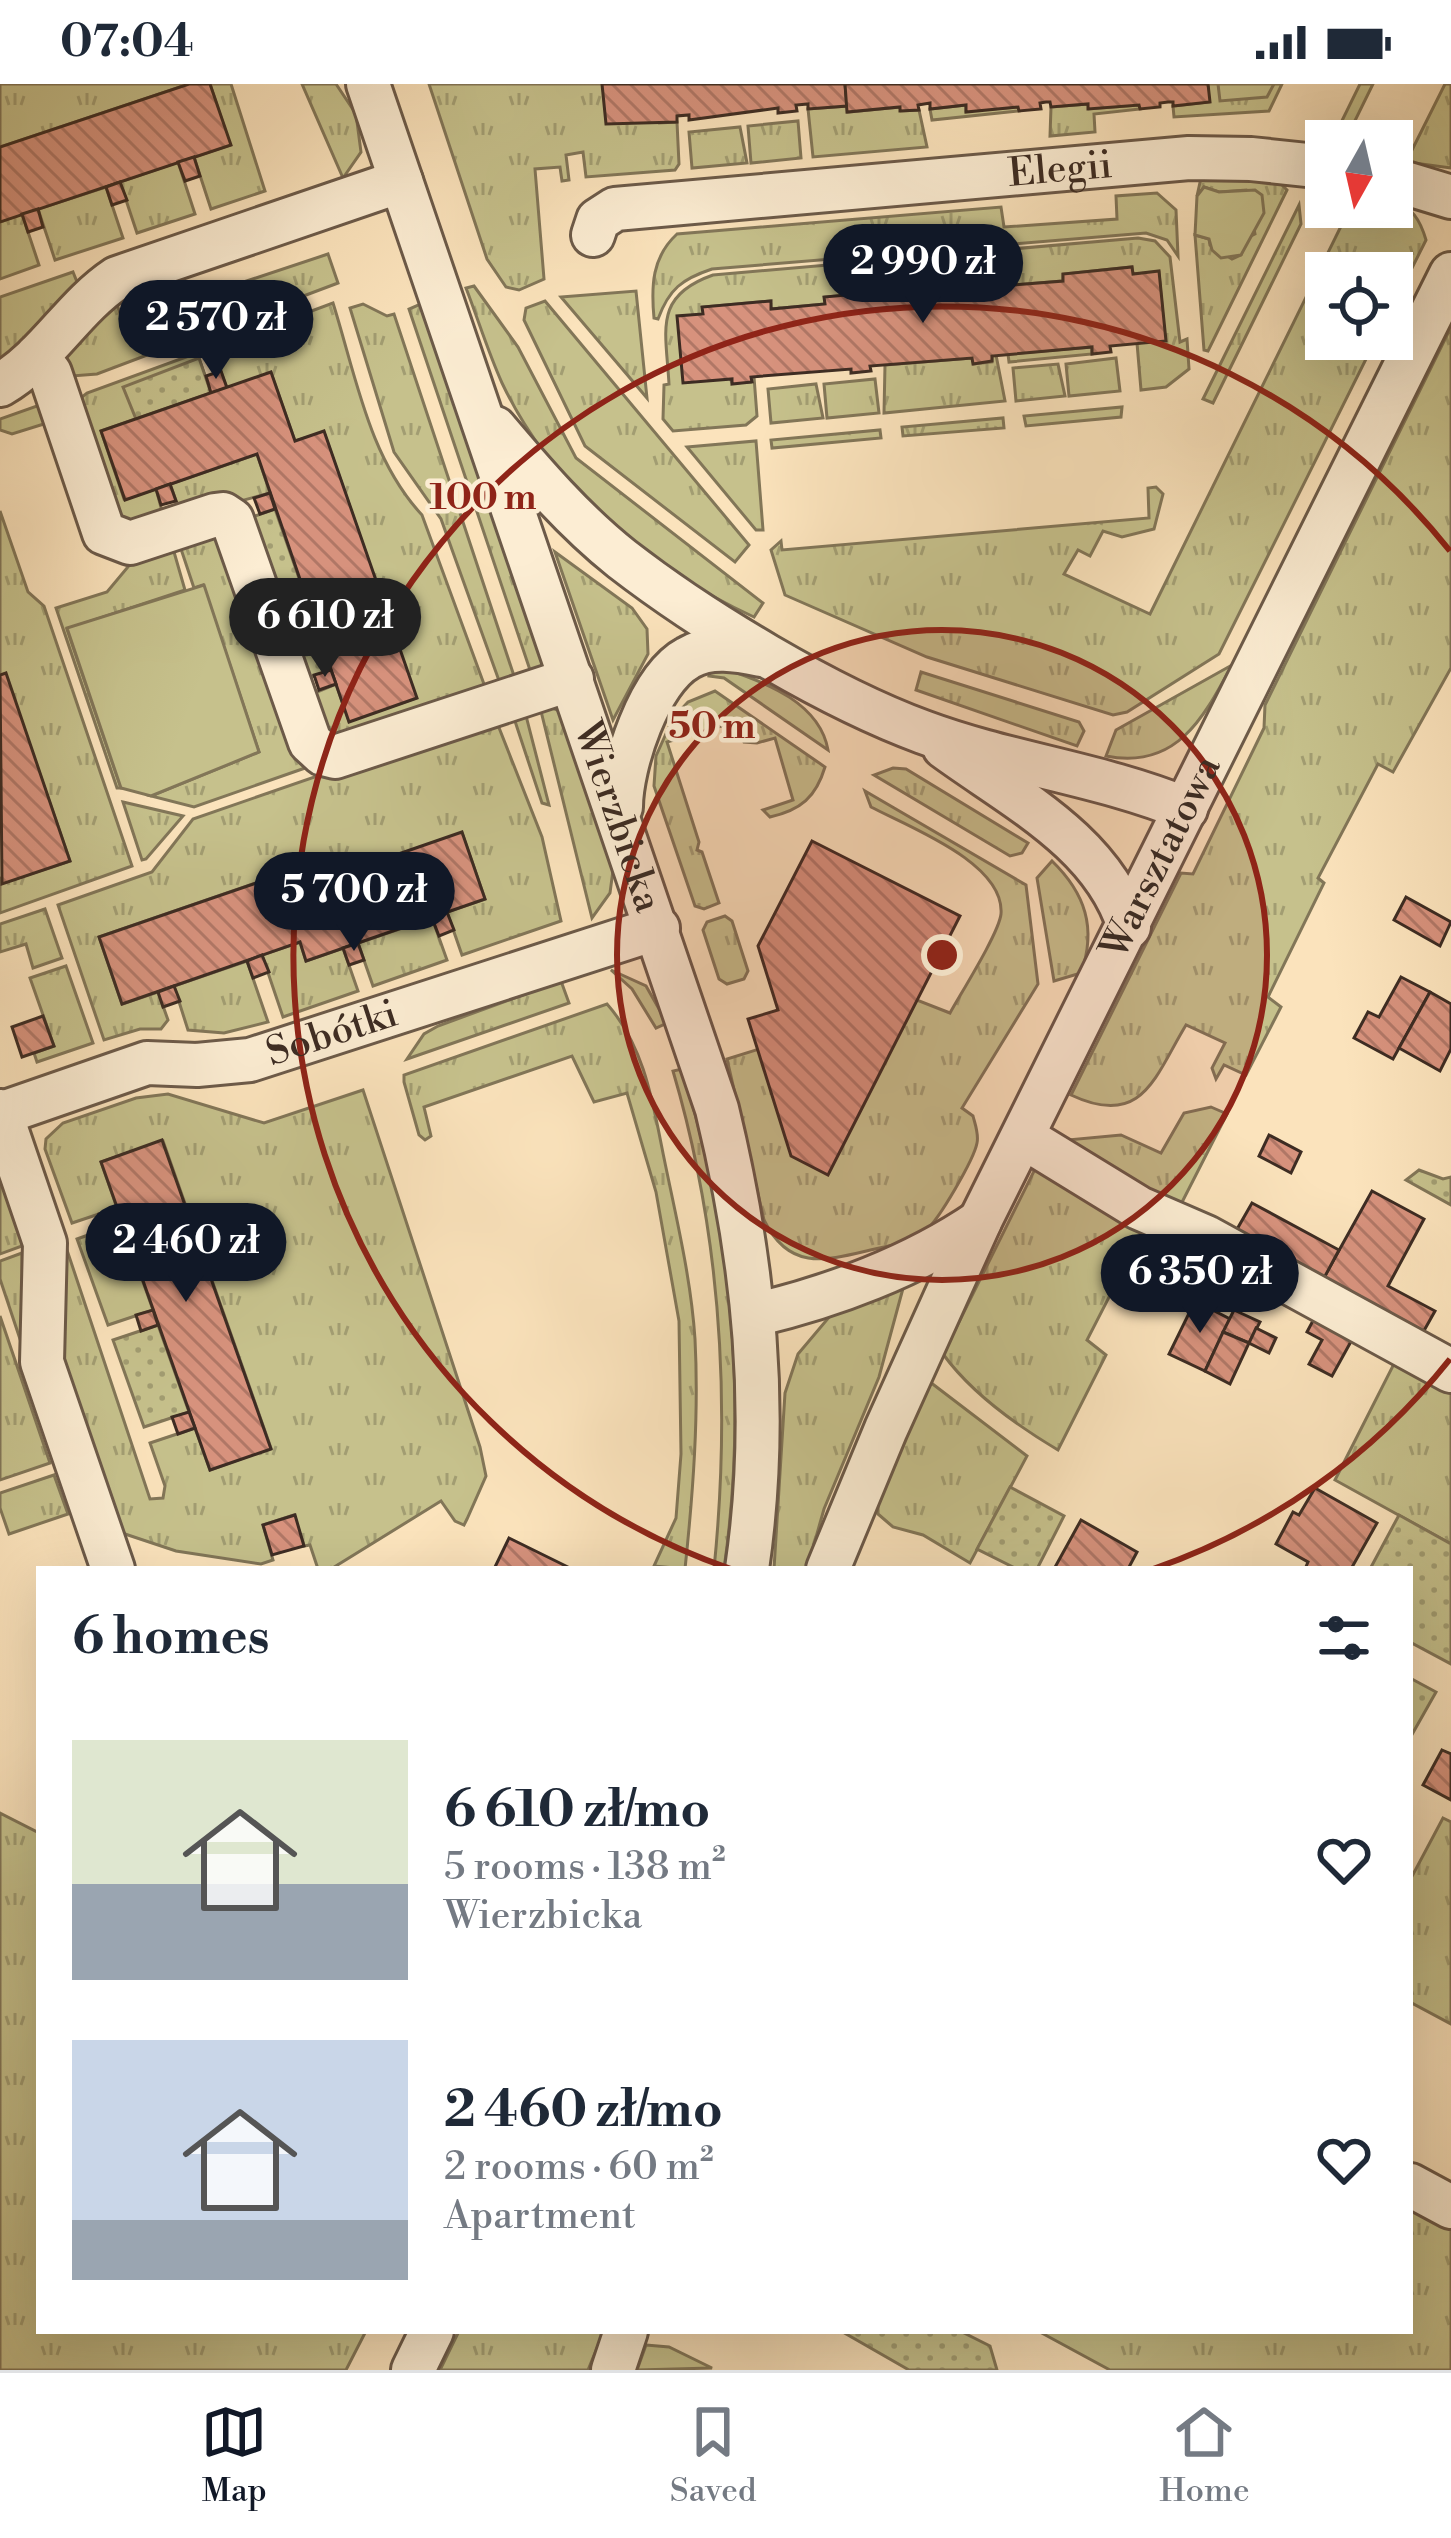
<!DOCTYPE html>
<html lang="en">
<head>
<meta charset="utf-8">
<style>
	:root { --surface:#fff; --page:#f6f6f7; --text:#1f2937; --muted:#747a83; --line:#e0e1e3; --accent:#111827 }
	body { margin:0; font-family:"Libre Bodoni",serif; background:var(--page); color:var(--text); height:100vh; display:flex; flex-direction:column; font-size:45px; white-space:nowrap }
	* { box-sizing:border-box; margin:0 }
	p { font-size:39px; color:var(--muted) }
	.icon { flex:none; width:66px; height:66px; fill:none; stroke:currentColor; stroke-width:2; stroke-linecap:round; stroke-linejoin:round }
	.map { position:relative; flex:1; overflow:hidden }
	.drawer { position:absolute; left:36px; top:1482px; width:1377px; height:768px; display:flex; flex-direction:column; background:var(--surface); border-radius:0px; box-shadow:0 12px 48px #0002 }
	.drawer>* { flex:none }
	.needle { width:78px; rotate:188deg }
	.controls { position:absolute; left:1305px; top:36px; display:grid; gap:24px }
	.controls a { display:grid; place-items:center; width:108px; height:108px; border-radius:0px; background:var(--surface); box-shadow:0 12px 48px #0002; font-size:60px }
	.price { position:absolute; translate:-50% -102px; padding:0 27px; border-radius:42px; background:var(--accent); color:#fff; font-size:39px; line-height:78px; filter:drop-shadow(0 3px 6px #0008) }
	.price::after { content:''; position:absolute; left:50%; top:72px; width:36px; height:27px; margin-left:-18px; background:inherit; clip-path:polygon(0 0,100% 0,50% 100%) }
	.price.selected { background:#222; color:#fff }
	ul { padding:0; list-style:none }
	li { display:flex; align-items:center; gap:36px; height:300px; padding:0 36px }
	li span { display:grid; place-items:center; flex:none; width:336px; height:240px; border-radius:0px; color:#555 }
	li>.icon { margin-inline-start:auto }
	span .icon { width:144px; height:144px; fill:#fffc; stroke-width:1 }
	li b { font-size:51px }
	h2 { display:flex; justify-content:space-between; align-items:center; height:144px; padding:0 36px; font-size:51px }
	.status { display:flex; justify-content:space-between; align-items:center; height:84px; padding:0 60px; background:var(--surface); direction:ltr }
	.status svg { height:33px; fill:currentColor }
	.menu { display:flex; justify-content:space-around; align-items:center; height:168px; border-top:3px solid var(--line); background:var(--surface); font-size:33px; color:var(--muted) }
	.menu a { display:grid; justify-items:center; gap:6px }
	.menu .selected { color:var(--accent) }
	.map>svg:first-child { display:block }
	.grass { fill:url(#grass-tufts); stroke:#827658; stroke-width:3 }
	.park { fill:#c6c18c; stroke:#827658; stroke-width:3 }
	.garden { fill:url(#garden-dots); stroke:#827658; stroke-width:3 }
	.building { fill:url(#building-back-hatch); stroke:#3d2c23; stroke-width:3 }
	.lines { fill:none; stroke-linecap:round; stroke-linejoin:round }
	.minor-casing { stroke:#6c5a49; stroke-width:48 }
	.minor { stroke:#fcedd3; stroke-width:42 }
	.ring { fill:none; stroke:#8f2418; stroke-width:6 }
	.labels { text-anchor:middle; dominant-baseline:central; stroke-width:9; stroke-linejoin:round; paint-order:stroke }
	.street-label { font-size:39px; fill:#3d2c23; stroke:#fcedd3 }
	.centre { fill:#8f2418; stroke:#fcedd3; stroke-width:6 }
	.ring-label { font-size:36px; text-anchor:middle; font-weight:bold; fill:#8f2418; stroke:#fcedd3; stroke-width:9; stroke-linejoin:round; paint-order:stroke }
</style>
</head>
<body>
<div class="status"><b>07:04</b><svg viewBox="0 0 49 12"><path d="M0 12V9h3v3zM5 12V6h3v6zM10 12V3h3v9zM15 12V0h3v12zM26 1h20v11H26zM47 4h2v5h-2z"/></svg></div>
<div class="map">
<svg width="1451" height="2286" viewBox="0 0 1451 2286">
	<defs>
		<pattern id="grass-tufts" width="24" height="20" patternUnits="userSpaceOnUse" patternTransform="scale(3)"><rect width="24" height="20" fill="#c6c18c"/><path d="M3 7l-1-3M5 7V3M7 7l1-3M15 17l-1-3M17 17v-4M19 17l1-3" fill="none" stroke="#a29d72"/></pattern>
		<pattern id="garden-dots" width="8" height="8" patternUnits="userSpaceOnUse" patternTransform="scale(3)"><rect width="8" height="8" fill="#c6c18c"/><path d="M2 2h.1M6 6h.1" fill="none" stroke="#a29d72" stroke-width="1.8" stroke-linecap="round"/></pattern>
		<pattern id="building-back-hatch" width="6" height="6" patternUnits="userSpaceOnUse" patternTransform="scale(3)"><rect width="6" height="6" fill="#d7927d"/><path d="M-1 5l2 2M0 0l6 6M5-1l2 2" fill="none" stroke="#b07766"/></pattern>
	</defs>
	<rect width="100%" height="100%" fill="#fbe3bc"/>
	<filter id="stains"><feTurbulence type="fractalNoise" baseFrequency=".00167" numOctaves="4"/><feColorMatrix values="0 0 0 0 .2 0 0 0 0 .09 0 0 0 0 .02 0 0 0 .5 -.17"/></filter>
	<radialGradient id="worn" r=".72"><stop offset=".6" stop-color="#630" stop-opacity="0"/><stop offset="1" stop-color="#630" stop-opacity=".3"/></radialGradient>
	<g class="grass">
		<polygon points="0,0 189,0 0,63"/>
		<polygon points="210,0 231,0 265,107 211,125 194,73 230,61"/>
		<polygon points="302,0 336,0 356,30 361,68 343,94"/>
		<polygon points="429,0 602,0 659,39 677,38 679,80 675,86 586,93 583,68 566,71 569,96 562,97 560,83 535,85 544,195 519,206 506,203 487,175"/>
		<polygon points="1208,0 1282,0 1269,27 1174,33 1173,22 1209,18"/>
		<polygon points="1360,0 1373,0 1345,57 1332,57"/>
		<polygon points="1445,0 1451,0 1451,84 1392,76 1392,65 1409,72"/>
		<polygon points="1088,20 1089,25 1139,21 1140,25 1094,30 1095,48 1050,52 1051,23"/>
		<polygon points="966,21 966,27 1018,23 1019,27 932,36 930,25"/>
		<polygon points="847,22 848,28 900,23 901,27 919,26 927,63 813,73 808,25"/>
		<polygon points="798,37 801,74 751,79 748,42"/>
		<polygon points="740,43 747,79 692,84 689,48"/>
		<polygon points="178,78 195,130 137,149 120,98"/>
		<polygon points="1220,92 1279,98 1287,106 1208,267 1204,266 1195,151 1209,155 1210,161 1232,175 1241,171 1247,154 1255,150 1246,106 1219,108 1204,103 1197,112 1201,94"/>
		<polygon points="106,103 123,154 55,176 38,125"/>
		<path d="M1157 109 1176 126 1178 172 1167 156 1146 149 712 185C682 195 669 205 658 235L654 234C651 202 652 173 677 150L1001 123 1004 143 1117 135 1116 112Z"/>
		<path d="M1392 114C1412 124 1420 135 1426 156L1392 224V189H1326V255H1376L1219 570 1127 628 1113 631 927 573 785 511 771 466 781 457 782 466 1149 434 1148 404 1156 403 1163 410 1154 445 1122 453 1103 447 1090 472 1078 466 1064 490 1150 530 1349 126 1352 123H1392Z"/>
		<polygon points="1299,121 1301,140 1213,319 1203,315"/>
		<polygon points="22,130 39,181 0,195 0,138"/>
		<path d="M1138 154 1155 157 1170 173 1180 258 1187 255 1189 285 1166 303 1141 306 1137 259 1165 256 1159 188 1133 190 1132 183 1063 190V197L1014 201 1012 194 944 200V208L891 213 890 207 825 213V220L771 225 770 217 703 223 732 299 751 298 754 293 757 332 746 341 673 347 663 335 664 301 669 300C666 246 653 212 713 191Z"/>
		<polygon points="328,170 338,199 97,290 72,292 59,267 113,209 123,238"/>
		<polygon points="73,188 77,198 0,280 0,213"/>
		<path d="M474 202 518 263 576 374 763 519 754 533C648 484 553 406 502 299 488 268 478 235 466 204Z"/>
		<polygon points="636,207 647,314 561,213"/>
		<polygon points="545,217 749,461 735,478 585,362 524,236 526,224"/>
		<path d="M333 219C356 292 369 374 422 431L488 611 335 657 305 613 336 600 349 637 416 614 324 348 295 357 271 289 227 304 212 264Z"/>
		<polygon points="423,219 542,575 541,587 533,595 409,225"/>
		<polygon points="363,220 387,232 394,230 517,601 502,605 441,435 394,368 350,224"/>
		<path d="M1451 243V584L1393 688 1378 680 1318 794 1324 799 1268 913 1281 923 1246 991 1224 981 1216 995 1212 984 1225 959 1186 941C1155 992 1143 1045 1071 1011L1181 789 1193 790 1264 644 1265 621Z"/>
		<polygon points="1092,263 1092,270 1009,278 1008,270"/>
		<polygon points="197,269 211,309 101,347 124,415 156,405 165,438 123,447 73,320 87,309"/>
		<polygon points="996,271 1005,317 884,329 885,281 972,274 974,280 992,278 992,272"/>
		<polygon points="1116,274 1120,307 1069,312 1066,280"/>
		<polygon points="1058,280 1065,312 1016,317 1013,284"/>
		<polygon points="875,295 879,329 827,334 824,300"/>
		<polygon points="816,300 823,334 771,339 768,305"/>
		<polygon points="51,317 47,339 12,350 0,346 0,335"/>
		<polygon points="1122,323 1121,333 1026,342 1024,332"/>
		<polygon points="1003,334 1004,344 903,352 902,343"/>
		<polygon points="880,346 881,354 772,364 771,356"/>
		<polygon points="756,357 763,446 756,446 687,363"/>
		<polygon points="257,370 270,409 182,433 170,400"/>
		<polygon points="0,427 28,508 44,522 132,782 0,829 0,793 3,799 70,777 5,590 0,591"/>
		<polygon points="224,442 308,683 194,723 151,712 259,668 203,501 194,504 179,459"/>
		<polygon points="172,461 185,506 67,545 121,704 117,704 56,524 107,508 137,472"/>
		<polygon points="555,468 632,524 647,545 648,570 613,636"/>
		<path d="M1232 581C1204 633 1177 686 1106 672L1116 646Z"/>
		<path d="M728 586C768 599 820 620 828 666L724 594 709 592 710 588Z"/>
		<polygon points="921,588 1079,638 1084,647 1077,662 916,606"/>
		<path d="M715 607 825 683C816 713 801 726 770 733L763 726 793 716 775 654 757 659 744 658 735 638 667 658 699 758 697 766 702 768 719 819 704 825 695 822 654 702 656 672 673 634 688 618Z"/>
		<polygon points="539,619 560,627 614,779 610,809 592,834"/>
		<polygon points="524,624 549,721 542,719 511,625"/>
		<polygon points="494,631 542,753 561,837 462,871 447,828 485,815 462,749 283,810 276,792 99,853 122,920 158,908 168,936 161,945 140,945 104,956 58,821 152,788 193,735"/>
		<polygon points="893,684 906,685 1028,759 1022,769 1010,772 874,691"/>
		<path d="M865 707 1026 801 1038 900 962 1024 973 1032C975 1040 979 1050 977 1059 974 1075 939 1136 926 1146 910 1158 894 1161 875 1165 828 1176 790 1189 764 1136L727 975 917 916 950 929C961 909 999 849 1001 830 1005 779 909 743 871 723Z"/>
		<polygon points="123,718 183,732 146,775 142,776"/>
		<path d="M1052 777C1085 809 1097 844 1081 889L1054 897 1037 794Z"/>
		<polygon points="45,825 62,874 33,884 26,860 0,868 0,840"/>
		<polygon points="725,832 732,837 748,887 744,895 727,900 719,895 703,846 707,838"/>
		<polygon points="432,834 447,876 373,902 358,859"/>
		<polygon points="300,858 306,877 343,864 358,907 283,933 262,871"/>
		<polygon points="247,877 268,938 224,949 188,946 174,902"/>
		<polygon points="66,882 93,959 37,978 34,969 54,962 30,894"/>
		<polygon points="611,886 646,902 667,939 656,944 632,905"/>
		<polygon points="561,897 569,919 407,975 424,950 438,942"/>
		<path d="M607 920C645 963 653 1020 664 1074 676 1133 691 1194 695 1255 699 1331 693 1409 685 1485L654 1482 676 1434 681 1370 679 1237 656 1108 627 1009 594 1018 572 972 424 1023 431 1052 425 1056 419 1051 404 998V991Z"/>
		<path d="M682 985C732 1146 748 1317 724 1485H714C731 1317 721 1150 673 987Z"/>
		<polygon points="363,1006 480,1363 486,1392 467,1435 464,1441 455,1437 441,1417 331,1485 318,1485 310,1461 304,1462 294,1431 263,1441 273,1476 261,1480 176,1467 122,1449 56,1255 63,1168 67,1166 150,1415 163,1414 165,1402 150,1359 195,1344 210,1386 271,1364 163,1057 101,1078 117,1124 72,1139 45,1065 46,1055 63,1039 136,1014 168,1010 264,1039"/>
		<polygon points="1211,1023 1227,1030 1176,1130 1067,1056 1121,1051 1161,1069 1184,1029"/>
		<path d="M1040 1075 1451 1294V1460L1335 1396 1396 1276 1145 1143 1087 1256 1106 1271 1058 1366C1016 1341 972 1310 943 1270Z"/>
		<polygon points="0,1082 16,1126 22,1162 0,1170"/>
		<polygon points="122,1139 153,1226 108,1241 77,1155"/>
		<polygon points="22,1169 23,1254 20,1255 0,1195 0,1177"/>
		<polygon points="905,1197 879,1293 824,1425 807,1485 774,1485 785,1309 798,1270 830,1232 851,1217"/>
		<polygon points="0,1232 50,1379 0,1396"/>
		<polygon points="930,1298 1027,1372 970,1479 923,1451 893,1443 878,1430 878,1401"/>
		<polygon points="54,1391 68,1430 9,1450 0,1424 0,1409"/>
		<polygon points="0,1729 39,1749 39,2247 366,2247 346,2286 0,2286"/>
		<polygon points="1443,1734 1451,1738 1451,1940 1410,1918 1410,1796"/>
		<polygon points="1410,2122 1451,2144 1451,2286 1110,2286 1038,2247 1410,2247"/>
		<polygon points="459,2247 604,2247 588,2286 440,2286"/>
		<polygon points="646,2261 669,2263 712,2284 637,2286"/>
	</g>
	<g class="park">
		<polygon points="1218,0 1274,0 1267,13 1220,17"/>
		<polygon points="1204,103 1219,108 1255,106 1262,111 1264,129 1241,171 1221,174 1212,166 1209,155 1195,151 1197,112"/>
		<polygon points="204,501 259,668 151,712 121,704 67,544"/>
	</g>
	<g class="garden">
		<polygon points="199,274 211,309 136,335 123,303"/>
		<polygon points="275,425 300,497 268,509 241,437"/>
		<polygon points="306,513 331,586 300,597 273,525"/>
		<polygon points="1419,1086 1443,1095 1451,1093 1451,1121 1406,1096"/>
		<polygon points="158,1241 189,1328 144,1343 113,1256"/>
		<polygon points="1010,1403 1064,1432 1037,1485 1017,1485 977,1465"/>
		<polygon points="1399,1431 1451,1460 1451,1580 1410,1558 1410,1485 1370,1485"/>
		<polygon points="1410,1594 1436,1608 1410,1654"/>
		<polygon points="841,2247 960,2247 990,2262 997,2286 909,2286"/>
	</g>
	<g class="building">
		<polygon points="189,0 210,0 231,61 0,138 0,63"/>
		<polygon points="602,0 845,0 847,22 808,25 808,20 796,21 797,27 778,29 778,24 689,36 689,31 677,32 677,38 606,40"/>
		<polygon points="845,0 1208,0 1210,18 1173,22 1173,18 1168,18 1160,19 1160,23 1140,25 1139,21 1088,25 1088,20 1051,23 1050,18 1046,18 1040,19 1041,25 1019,27 1018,23 966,28 966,21 930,25 930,19 918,21 919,26 900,27 900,23 847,28"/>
		<polygon points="194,73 200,92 185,97 178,78"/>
		<polygon points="120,98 127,116 112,121 106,103"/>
		<polygon points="38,125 43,143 28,148 22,130"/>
		<polygon points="1132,183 1133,190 1159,187 1166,257 1110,262 1111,268 1092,270 1092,263 992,272 992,277 973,280 972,274 870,282 871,287 851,289 851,285 751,293 752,298 732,300 732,295 683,299 677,232 703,230 702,223 771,217 771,225 825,220 824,213 891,207 891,213 944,208 943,201 1013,194 1014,201 1063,197 1063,190"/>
		<polygon points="221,287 227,304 211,309 206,292"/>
		<polygon points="271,288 295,357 324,347 417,614 349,638 257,370 125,416 101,347"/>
		<polygon points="170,400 176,417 161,421 156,405"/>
		<polygon points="270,409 275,425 260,430 254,414"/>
		<polygon points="300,497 306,513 290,519 284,503"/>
		<polygon points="331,586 336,600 319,606 314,591"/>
		<polygon points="6,589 70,777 2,800 0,591"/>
		<polygon points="462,748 485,815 306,877 300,858 122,920 99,853 277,792 283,810"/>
		<polygon points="812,757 960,832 828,1091 791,1072 748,935 778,926 758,862"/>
		<polygon points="1406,813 1451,838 1440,862 1394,836"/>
		<polygon points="447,828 454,846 439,852 432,834"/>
		<polygon points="358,859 364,876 349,881 343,864"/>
		<polygon points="262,871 269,888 253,894 247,877"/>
		<polygon points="1401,893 1430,908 1393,975 1354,954 1368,928 1379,933"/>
		<polygon points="174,902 180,917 163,923 158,908"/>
		<polygon points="1430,908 1451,920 1451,965 1440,987 1399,964"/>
		<polygon points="43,932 54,962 22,973 12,943"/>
		<polygon points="1269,1051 1301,1068 1291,1089 1259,1072"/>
		<polygon points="162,1056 271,1365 210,1386 101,1078"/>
		<polygon points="1372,1107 1424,1135 1388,1202 1435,1227 1421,1252 1322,1197"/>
		<polygon points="1252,1119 1339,1166 1324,1194 1236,1147"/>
		<polygon points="117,1124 122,1139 104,1145 99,1130"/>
		<polygon points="1195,1217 1230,1235 1205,1287 1169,1270"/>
		<polygon points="153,1226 158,1241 141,1247 136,1231"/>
		<polygon points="1234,1226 1260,1238 1249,1259 1223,1248"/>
		<polygon points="1316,1231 1354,1252 1332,1292 1309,1280 1322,1256 1307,1248"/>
		<polygon points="1256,1244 1276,1254 1269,1269 1249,1259"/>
		<polygon points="1223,1248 1249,1259 1230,1300 1205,1287"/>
		<polygon points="189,1328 195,1344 178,1350 172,1333"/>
		<polygon points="1315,1404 1377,1439 1351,1485 1305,1485 1308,1478 1276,1460 1293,1428 1299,1431"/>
		<polygon points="295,1431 304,1462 272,1471 263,1441"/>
		<polygon points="1081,1436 1137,1468 1128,1485 1054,1485"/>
		<polygon points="509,1454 572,1485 494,1485"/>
		<polygon points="1442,1666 1451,1670 1451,1716 1423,1701"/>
	</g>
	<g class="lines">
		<defs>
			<g id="minor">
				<path id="s1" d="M368 0 717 1025C754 1177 770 1329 747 1485"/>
				<polyline points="1392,95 1451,113"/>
				<path id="s2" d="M593 151 598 136 615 125 1189 74 1251 75 1326 83"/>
				<polyline points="37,272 50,289 104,449 130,459 215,431 223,430 232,436 310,658 323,670 335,673 572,595"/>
				<path d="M0 301C47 274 72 224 117 194L401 97"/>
				<path d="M495 344C534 390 574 437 622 475 702 537 828 613 923 648 1009 680 1101 690 1186 725"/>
				<path d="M944 663C1012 713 1103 758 1129 843"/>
				<path d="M621 723C621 682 649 595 688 574 709 561 738 566 761 571"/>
				<polyline points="0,1027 45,1159 42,1278 113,1485"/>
				<path id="s3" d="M0 1030 147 979 197 981 250 976 658 844"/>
				<polyline points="1023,1053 1139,1124 1206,1153 1451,1287"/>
				<path d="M754 1231C832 1213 914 1182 980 1137"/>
				<path id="s4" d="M828 1485 886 1345 980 1137 1451 190"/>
				<polyline points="1410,2101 1451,2123"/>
				<polyline points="413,2286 432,2247"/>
				<polyline points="613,2286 626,2247"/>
			</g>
		</defs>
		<use href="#minor" class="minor-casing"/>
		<use href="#minor" class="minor"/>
	</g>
	<circle cx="942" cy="871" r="325" fill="#8f2418" fill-opacity=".12"/>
	<g class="ring">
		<circle cx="942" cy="871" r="325"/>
		<path d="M1450 1275A649 649 0 0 1 1153 1485M731 1485A649 649 0 1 1 1450 467"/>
	</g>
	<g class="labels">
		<g class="street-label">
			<text stroke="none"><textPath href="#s2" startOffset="483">Elegii</textPath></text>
			<text stroke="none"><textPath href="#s1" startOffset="774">Wierzbicka</textPath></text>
			<text stroke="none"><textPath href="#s4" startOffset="786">Warsztatowa</textPath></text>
			<text stroke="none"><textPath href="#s3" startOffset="345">Sobótki</textPath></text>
		</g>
	</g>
	<circle cx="942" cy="871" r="18" class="centre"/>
	<g class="ring-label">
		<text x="483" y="425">100 m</text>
		<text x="712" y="654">50 m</text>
	</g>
	<rect width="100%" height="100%" filter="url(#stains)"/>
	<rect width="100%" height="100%" fill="url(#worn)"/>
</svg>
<div class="controls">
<a><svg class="needle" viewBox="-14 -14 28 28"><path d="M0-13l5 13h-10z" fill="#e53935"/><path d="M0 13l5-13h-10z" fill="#747a83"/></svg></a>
<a><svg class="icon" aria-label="locate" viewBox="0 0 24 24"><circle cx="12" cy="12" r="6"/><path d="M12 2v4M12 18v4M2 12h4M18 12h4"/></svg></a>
</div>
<b class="price" style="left:923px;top:242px">2 990 zł</b>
<b class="price" style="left:216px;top:298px">2 570 zł</b>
<b class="price selected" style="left:325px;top:596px">6 610 zł</b>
<b class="price" style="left:354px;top:870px">5 700 zł</b>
<b class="price" style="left:186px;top:1221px">2 460 zł</b>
<b class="price" style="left:1200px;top:1252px">6 350 zł</b>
<section class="drawer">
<h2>6 homes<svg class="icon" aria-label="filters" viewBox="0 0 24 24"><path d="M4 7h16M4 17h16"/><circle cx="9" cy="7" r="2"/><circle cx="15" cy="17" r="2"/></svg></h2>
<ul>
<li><span style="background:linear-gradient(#dfe7d0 60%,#9aa5b1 0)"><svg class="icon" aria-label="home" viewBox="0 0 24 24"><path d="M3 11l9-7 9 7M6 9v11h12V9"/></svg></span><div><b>6 610 zł/mo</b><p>5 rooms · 138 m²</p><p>Wierzbicka</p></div><svg class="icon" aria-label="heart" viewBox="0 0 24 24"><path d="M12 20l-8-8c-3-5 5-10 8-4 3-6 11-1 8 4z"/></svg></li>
<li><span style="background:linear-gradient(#c9d6e8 75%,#9aa5b1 0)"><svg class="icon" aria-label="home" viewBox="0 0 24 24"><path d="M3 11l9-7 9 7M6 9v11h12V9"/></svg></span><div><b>2 460 zł/mo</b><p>2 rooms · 60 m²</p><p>Apartment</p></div><svg class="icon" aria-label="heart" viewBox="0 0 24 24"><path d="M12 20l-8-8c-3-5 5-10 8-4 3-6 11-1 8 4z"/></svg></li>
</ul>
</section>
</div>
<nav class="menu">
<a class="selected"><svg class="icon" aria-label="map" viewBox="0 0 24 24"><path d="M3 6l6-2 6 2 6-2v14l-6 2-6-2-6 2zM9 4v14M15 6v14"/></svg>Map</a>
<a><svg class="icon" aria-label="saved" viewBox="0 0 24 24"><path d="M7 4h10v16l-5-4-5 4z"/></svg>Saved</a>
<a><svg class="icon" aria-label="home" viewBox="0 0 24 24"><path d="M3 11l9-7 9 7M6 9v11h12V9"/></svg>Home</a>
</nav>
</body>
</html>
